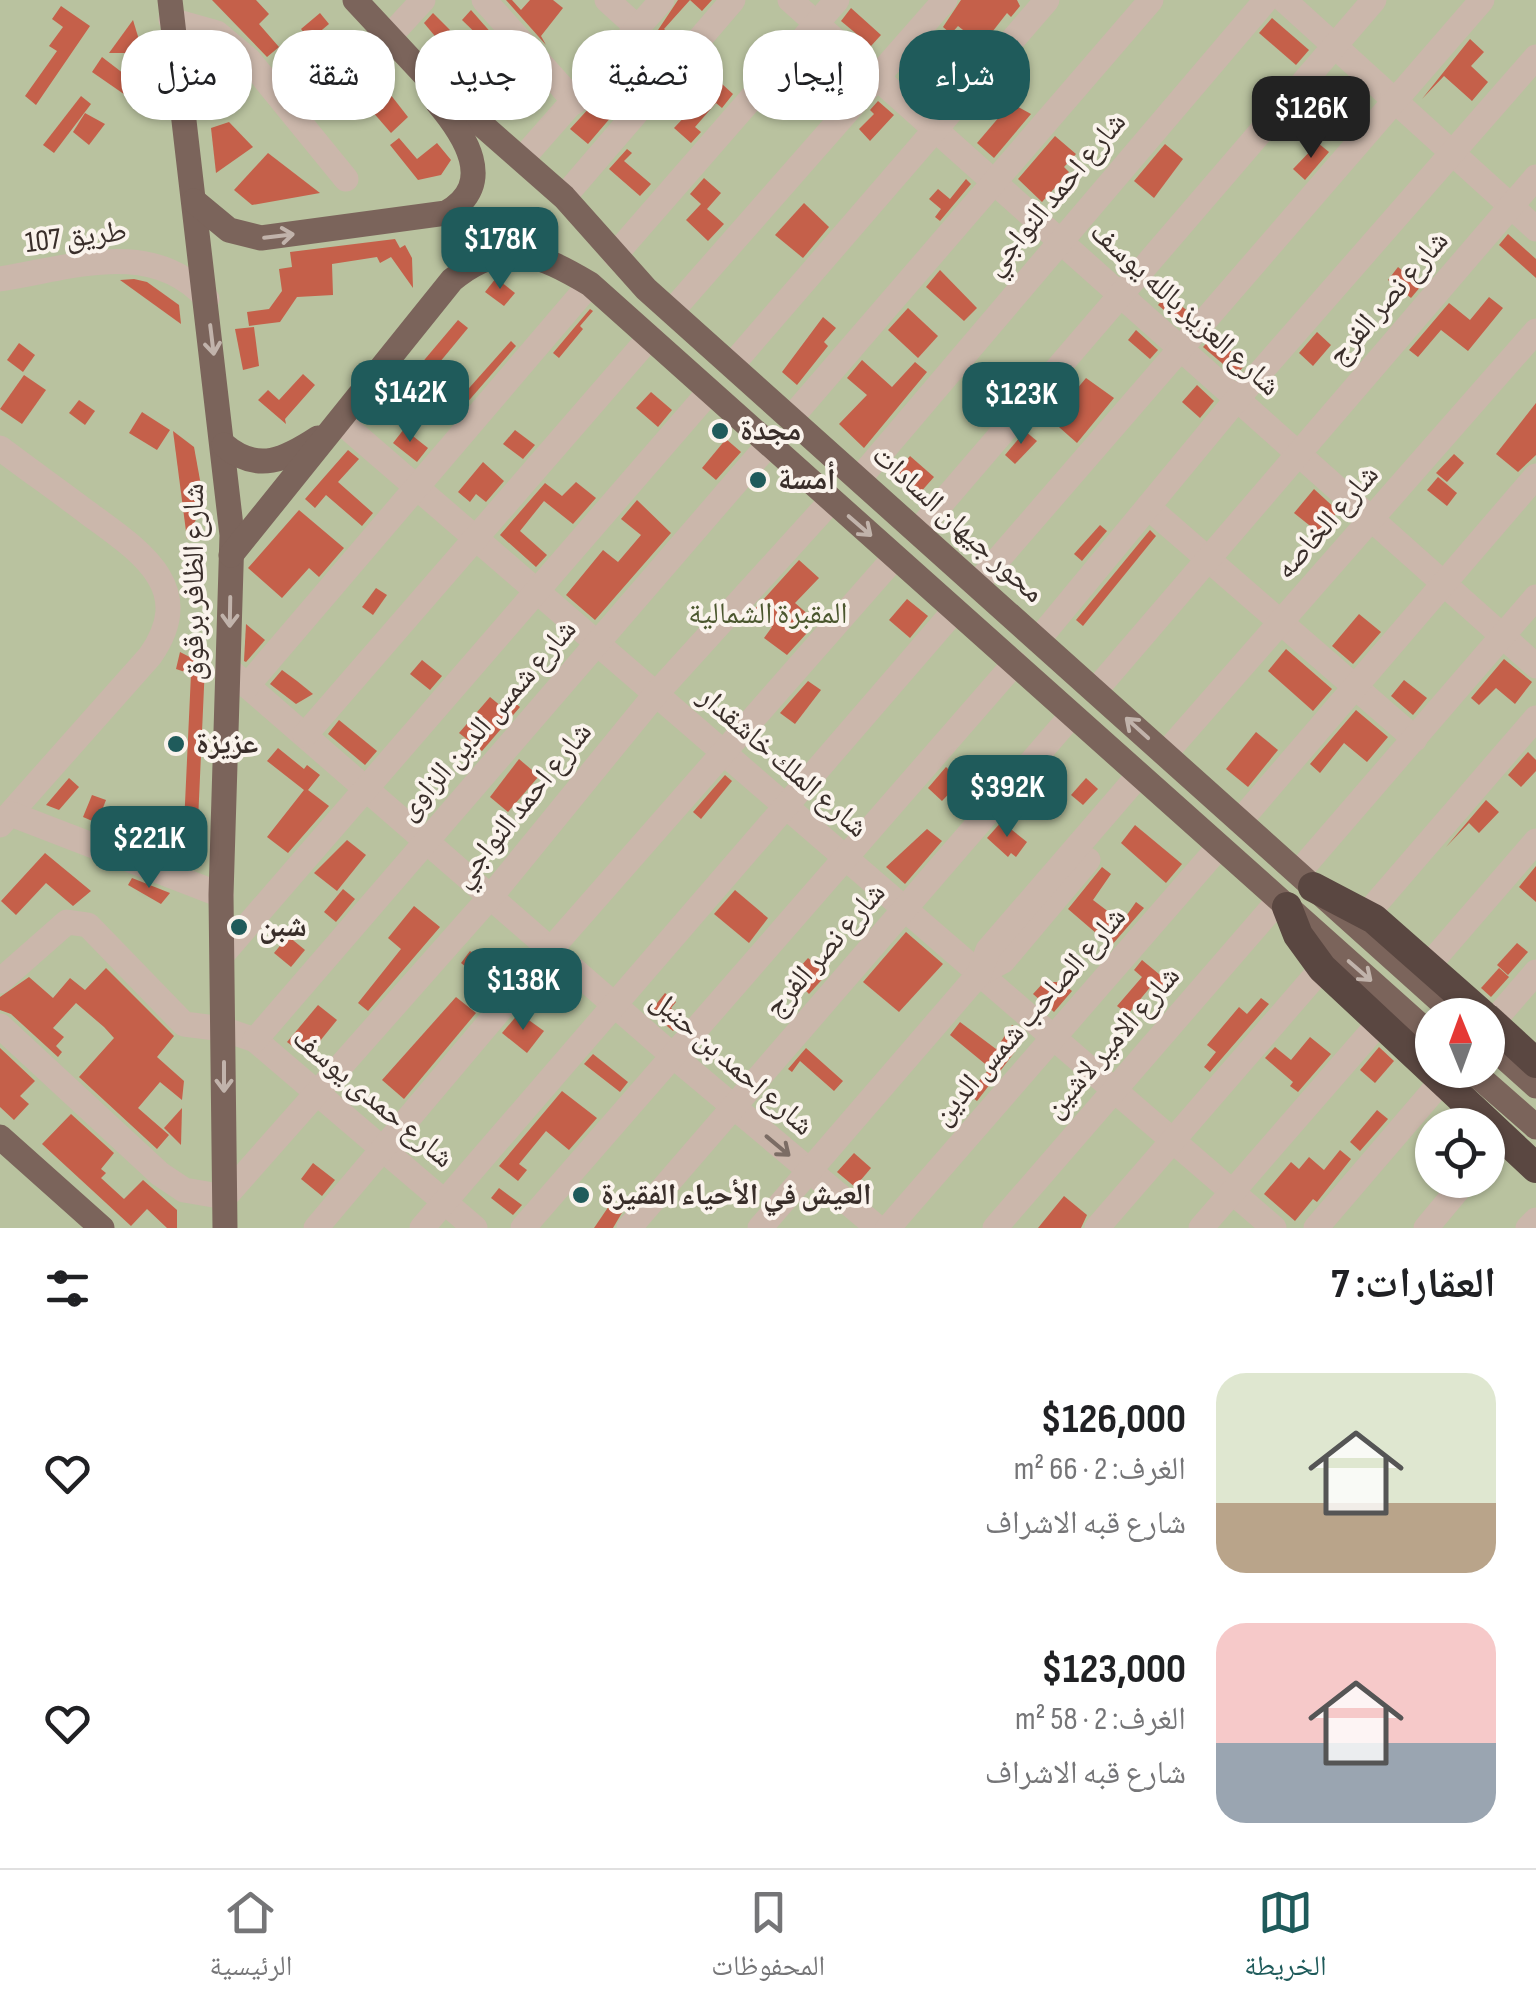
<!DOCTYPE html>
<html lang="ar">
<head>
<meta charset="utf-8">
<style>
	:root { --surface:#fff; --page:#f6f6f6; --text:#202124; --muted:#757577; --line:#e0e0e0; --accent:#1f5b5b }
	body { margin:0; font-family:"Sofia Sans Condensed","Noto Naskh Arabic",sans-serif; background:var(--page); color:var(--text); direction:rtl; height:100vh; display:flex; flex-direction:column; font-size:38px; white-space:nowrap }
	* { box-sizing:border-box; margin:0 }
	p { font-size:32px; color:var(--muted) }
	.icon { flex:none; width:55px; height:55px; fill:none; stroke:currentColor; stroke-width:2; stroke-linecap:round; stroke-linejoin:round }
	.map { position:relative; height:1228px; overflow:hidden; direction:ltr }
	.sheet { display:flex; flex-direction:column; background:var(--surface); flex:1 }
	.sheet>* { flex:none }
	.guide { position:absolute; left:30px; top:30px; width:1000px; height:90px; direction:rtl; display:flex; gap:20px }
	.needle { width:65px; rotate:359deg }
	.controls { position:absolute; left:1415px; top:998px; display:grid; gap:20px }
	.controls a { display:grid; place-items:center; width:90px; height:90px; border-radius:50%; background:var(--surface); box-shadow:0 2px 8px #0004; font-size:50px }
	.price { position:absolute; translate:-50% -85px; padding:0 22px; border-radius:20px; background:var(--accent); color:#fff; font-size:32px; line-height:65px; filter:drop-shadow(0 2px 5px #0008) }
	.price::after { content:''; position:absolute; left:50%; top:60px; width:30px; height:22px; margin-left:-15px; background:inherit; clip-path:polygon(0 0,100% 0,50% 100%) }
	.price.selected { background:#222; color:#fff }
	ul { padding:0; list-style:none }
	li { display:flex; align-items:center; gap:30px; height:250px; padding:0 40px }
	li span { display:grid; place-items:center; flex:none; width:280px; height:200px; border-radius:30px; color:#555 }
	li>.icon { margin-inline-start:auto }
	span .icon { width:120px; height:120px; fill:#fffc; stroke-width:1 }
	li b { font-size:42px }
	h2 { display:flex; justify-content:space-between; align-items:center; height:120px; padding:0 40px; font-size:42px }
	.pill { padding:0 35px; border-radius:40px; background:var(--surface); box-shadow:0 2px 8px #0004; font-size:35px; line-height:90px }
	.pill.selected { background:var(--accent); color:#fff }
	.menu { display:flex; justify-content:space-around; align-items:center; height:140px; border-top:2px solid var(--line); background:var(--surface); font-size:28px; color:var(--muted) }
	.menu a { display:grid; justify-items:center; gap:5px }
	.menu .selected { color:var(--accent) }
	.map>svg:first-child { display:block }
	.green { fill:#b9c29f; fill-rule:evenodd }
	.building { fill:#c5604a }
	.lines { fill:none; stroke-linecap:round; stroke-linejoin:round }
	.minor { stroke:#cbb7ab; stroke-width:25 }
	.major { stroke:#7b645b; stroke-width:25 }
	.highway { stroke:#5a4741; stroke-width:30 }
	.oneway { stroke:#c1b3ab }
	.oneway2 { stroke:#7b6c64 }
	.poi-dot { fill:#1f5b5b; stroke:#faf3ec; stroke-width:4 }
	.labels { text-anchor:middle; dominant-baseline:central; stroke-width:8; stroke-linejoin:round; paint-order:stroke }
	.street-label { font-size:30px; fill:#392e2a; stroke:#faf3ec }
	.poi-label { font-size:30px; font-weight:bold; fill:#392e2a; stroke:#faf3ec; text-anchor:start }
	.park-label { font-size:30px; fill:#4b572e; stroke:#faf3ec }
</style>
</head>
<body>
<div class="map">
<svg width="1536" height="1228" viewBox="0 0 1536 1228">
	<rect width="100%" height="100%" fill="#f3e8df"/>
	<path class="green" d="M0 0H1536V1228H0ZM1432 1015H1488V1070H1432ZM1432 1125H1488V1180H1432Z"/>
	<g class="building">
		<polygon points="212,0 256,0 269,14 259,24 279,47 267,57"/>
		<polygon points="506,0 512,0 521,10 530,0 553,0 563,8 541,36 546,45"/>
		<polygon points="678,0 712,0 702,11 690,0 664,29 677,40 588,144 570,129 652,39"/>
		<polygon points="961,0 1017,0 1020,6 1011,17 1007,13 982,45 958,26 951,34 943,27"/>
		<polygon points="61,6 90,26 36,105 25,96 57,51 49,46 63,27 52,19"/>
		<polygon points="851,8 881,35 871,46 841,21"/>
		<polygon points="471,10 524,70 519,75 462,20"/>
		<polygon points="320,13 329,24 310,40 301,29"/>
		<polygon points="433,13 450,30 439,41 424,23"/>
		<polygon points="1272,18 1309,50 1296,65 1259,33"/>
		<polygon points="133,20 143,53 109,53"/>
		<polygon points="1470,39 1484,52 1471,66 1488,82 1472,101 1444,76 1422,99"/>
		<polygon points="198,45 216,54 216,98 205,99"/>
		<polygon points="102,57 141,87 131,99 92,72"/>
		<polygon points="700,64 733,94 722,108 716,103 695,127 701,132 691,143 674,128 690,111 672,96"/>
		<polygon points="840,66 854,79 833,103 818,91"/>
		<polygon points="372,71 408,117 391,133 352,88"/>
		<polygon points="81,96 91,104 54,153 43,145"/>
		<polygon points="878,101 894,115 870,141 859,129 874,114 870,110"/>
		<polygon points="1011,103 1031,114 994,158 977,143"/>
		<polygon points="85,113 105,124 89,145 73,132"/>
		<polygon points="229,122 253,147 216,173 211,128"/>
		<polygon points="1055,136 1076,154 1064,167 1069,172 1042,202 1018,179"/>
		<polygon points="399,138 417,159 437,143 451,160 441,175 418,180 390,145"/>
		<polygon points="1318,143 1329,152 1305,180 1293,169"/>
		<polygon points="1165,144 1183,159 1154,198 1134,181"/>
		<polygon points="627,149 632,153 624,161 651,184 640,196 609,169"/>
		<polygon points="268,153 320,193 252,205 234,190"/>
		<polygon points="704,178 721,193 707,209 724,224 708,241 686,220 701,204 690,194"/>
		<polygon points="966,179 971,184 940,221 935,217 941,209 929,199 938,189 950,199"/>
		<polygon points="804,203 829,227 803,258 775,235"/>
		<polygon points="1508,234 1536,259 1536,278 1499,245"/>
		<polygon points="395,239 400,248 405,245 412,258 413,288 391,257 380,263 377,257 332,264 333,295 297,297 280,322 249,326 247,312 269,309 282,291 279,269 292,267 290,252"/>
		<polygon points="1398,267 1421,286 1411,298 1388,280"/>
		<polygon points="940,270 977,308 964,321 926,287"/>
		<polygon points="496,278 515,293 504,306 485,292"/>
		<polygon points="134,279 147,282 179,305 181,324 120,280"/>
		<polygon points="1167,294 1190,313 1180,324 1158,305"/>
		<polygon points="1489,297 1503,308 1468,351 1441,330 1418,357 1409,350 1449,303 1470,320"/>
		<polygon points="908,308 938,336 918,358 888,330"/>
		<polygon points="590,309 593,311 580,326 583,329 559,358 553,353"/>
		<polygon points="823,317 836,328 824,342 828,346 797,385 782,372"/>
		<polygon points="458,320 468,328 430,374 420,365"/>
		<polygon points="254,327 259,366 243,370 235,329"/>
		<polygon points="1136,330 1158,350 1150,359 1128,340"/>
		<polygon points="1317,332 1331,345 1313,366 1299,353"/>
		<polygon points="1213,336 1246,364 1236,375 1203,347"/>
		<polygon points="511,341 516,346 452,420 446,414"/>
		<polygon points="19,343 35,355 23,372 7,360"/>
		<polygon points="862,360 892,387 915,362 927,372 864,448 839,424 867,395 847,378"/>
		<polygon points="303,374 315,385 285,419 286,424 258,400 268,390 279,400"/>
		<polygon points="24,375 46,390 22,424 0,409"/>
		<polygon points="1086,378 1114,398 1077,443 1051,420"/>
		<polygon points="1197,385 1214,401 1200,418 1182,402"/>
		<polygon points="651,392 672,410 658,427 636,408"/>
		<polygon points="79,400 95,411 85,425 69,413"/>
		<polygon points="1536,403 1536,455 1518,472 1496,454"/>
		<polygon points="142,412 170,430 157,450 129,433"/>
		<polygon points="404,429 428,448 417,462 393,443"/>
		<polygon points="515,430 535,445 523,459 503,444"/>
		<polygon points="173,431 194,447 204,502 187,539"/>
		<polygon points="1025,431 1037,441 1015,464 1005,455"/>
		<polygon points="726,439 741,452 716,480 702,468"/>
		<polygon points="348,450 359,459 338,482 373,513 362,526 326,495 315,508 305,499"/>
		<polygon points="1454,454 1464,463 1447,482 1436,473"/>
		<polygon points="910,456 934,477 919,494 895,474"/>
		<polygon points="483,462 504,481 486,502 476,494 470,502 458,492"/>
		<polygon points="1438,477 1457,493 1447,506 1427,490"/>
		<polygon points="576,482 596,498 573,524 544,501 520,531 547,555 536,567 500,535 545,483 562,496"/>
		<polygon points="1314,489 1338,511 1319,533 1294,513"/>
		<polygon points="637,500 671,533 595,620 566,595 603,550 618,562 641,535 621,519"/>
		<polygon points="299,510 344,548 319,577 309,568 282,598 248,568"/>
		<polygon points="1100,525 1107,531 1082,561 1074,554"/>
		<polygon points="1150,530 1156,536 1083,626 1076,620"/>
		<polygon points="799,560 819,578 795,603 817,622 787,655 764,638 772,627 752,612"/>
		<polygon points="376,588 387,595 373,615 362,607"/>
		<polygon points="907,599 928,616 910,638 889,620"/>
		<polygon points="1359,614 1381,632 1353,664 1332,646"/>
		<polygon points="246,624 265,640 246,662 244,661"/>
		<polygon points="1286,649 1332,689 1313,711 1268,671"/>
		<polygon points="180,652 205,665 196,866 183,860 184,847 151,835 159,814 184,825 191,674 176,669"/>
		<polygon points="1504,659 1532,682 1515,704 1496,688 1479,705 1471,698"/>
		<polygon points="422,660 442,676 430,690 410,674"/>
		<polygon points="282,670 297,681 313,694 296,704 270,684"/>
		<polygon points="1404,680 1427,698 1413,715 1391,696"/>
		<polygon points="808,681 821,690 795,724 780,713"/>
		<polygon points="490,697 502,707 510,699 520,707 482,751 459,733"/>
		<polygon points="1356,710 1388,737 1367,762 1344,743 1320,773 1310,764"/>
		<polygon points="339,720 377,751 365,765 328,734"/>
		<polygon points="1256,732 1278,750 1248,787 1226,769"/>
		<polygon points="278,748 304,769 307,765 320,775 308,790 329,806 288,853 267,837 304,790 267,761"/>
		<polygon points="1528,752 1536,760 1536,771 1521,787 1508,775"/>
		<polygon points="519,759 539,776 508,812 490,797"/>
		<polygon points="946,767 961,781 942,801 928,788"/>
		<polygon points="725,775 732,781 701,819 693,812"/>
		<polygon points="69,778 79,787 59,810 46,805"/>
		<polygon points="1086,778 1098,789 1083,805 1071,795"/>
		<polygon points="92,795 106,800 97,823 83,817"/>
		<polygon points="1486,800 1499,812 1479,833 1469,823 1446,847"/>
		<polygon points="1011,811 1002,822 1027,842 1016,857 1011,853 1008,857 987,838"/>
		<polygon points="1135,825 1182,864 1166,883 1121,843"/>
		<polygon points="927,829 942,841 905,884 886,867"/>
		<polygon points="347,840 366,855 337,891 314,873"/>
		<polygon points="45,853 91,891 73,906 46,883 16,915 1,901"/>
		<polygon points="1536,866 1536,902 1519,887"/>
		<polygon points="1102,867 1111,874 1093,900 1122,922 1136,902 1144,908 1111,946 1068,909"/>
		<polygon points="132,878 170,893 161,904 128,885"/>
		<polygon points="343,889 355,899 336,922 324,912"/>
		<polygon points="735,890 768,918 749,943 714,914"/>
		<polygon points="414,906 440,927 368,1011 358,1003 401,949 388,938"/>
		<polygon points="906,932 943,964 899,1012 863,982"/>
		<polygon points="288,936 305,950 291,967 274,953"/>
		<polygon points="1517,943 1528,952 1508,975 1497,965"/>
		<polygon points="470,951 495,971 510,954 519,961 495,990 461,963"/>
		<polygon points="808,958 827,974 809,994 792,976"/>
		<polygon points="1142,960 1171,984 1162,994 1152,985 1128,1014 1117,1006 1142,977 1134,970"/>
		<polygon points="106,968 174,1036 157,1057 184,1081 182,1100 160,1082 138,1108 169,1135 157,1149 79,1077 114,1038 104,1027 76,1003 53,1028 64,1037 56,1046 62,1052 58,1057 11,1014 0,1010 0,997 29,977 53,998 70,978 85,990"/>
		<polygon points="1499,968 1509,977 1491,997 1481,988"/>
		<polygon points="1044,982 1061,982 1072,991 1054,1012 1033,994"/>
		<polygon points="665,993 676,1002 671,1008 684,1018 673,1031 650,1012"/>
		<polygon points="456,997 476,1013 404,1099 382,1080"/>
		<polygon points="1261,998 1269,1004 1210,1072 1204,1067 1216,1052 1207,1045 1239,1007 1247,1014"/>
		<polygon points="318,1005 337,1020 307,1057 287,1042"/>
		<polygon points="519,1013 544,1031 527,1053 502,1033"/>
		<polygon points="960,1022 996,1049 1012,1025 1027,1036 977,1101 968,1094 990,1068 950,1035"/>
		<polygon points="1310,1037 1331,1054 1298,1092 1290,1086 1293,1082 1265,1058 1275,1047 1291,1060"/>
		<polygon points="1379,1047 1394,1061 1375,1083 1360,1070"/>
		<polygon points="0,1048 35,1081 20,1096 29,1104 14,1120 0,1107"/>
		<polygon points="806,1048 843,1081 834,1091 800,1061 792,1072 788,1069"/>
		<polygon points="593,1054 628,1082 620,1092 584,1064"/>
		<polygon points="562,1091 597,1118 569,1150 546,1131 519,1164 527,1170 518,1181 499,1166"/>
		<polygon points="182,1108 181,1145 164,1128"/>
		<polygon points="1377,1110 1388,1119 1360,1151 1350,1142"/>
		<polygon points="71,1114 114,1153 101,1169 106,1173 101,1178 124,1199 143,1180 177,1210 177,1228 167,1228 147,1209 131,1226 42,1144"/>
		<polygon points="1340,1150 1351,1159 1317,1202 1313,1199 1295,1221 1264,1194 1291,1162 1299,1169 1309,1157 1324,1170"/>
		<polygon points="854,1153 871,1168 855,1187 837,1172"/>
		<polygon points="313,1163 335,1180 322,1196 301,1179"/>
		<polygon points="499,1188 522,1205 513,1215 491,1198"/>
		<polygon points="1064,1196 1087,1215 1081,1228 1038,1228"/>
		<polygon points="611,1203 623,1211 613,1228 594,1228"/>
	</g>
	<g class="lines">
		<g class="minor">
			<polyline points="484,0 575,102"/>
			<polyline points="607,0 639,29"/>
			<polyline points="790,0 1536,666"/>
			<polyline points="1284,0 1536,229"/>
			<polyline points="171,20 217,33 249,60 346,179"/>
			<polyline points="388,38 423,0"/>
			<polyline points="522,159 662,0"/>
			<polyline points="564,197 733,0"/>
			<polyline points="615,255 837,0"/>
			<path d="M0 279C70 268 153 237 207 299"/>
			<polyline points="672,311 945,0"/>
			<polyline points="732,365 1047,0"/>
			<polyline points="791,418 1151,0"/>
			<polyline points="341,422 1274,1228"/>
			<path d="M0 448C29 470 59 491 88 513 138 550 199 587 150 656L0 825"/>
			<polyline points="859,479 1266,0"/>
			<polyline points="1148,507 1415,739"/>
			<polyline points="917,532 1374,0"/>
			<polyline points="976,585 1482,0"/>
			<polyline points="1038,640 1237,399 1536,57"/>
			<polyline points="228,669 672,1055 878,1228"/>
			<polyline points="247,686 590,284"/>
			<polyline points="1095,691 1536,177"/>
			<polyline points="305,735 650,337"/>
			<polyline points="1165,754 1536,331"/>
			<polyline points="11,814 221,895"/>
			<polyline points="1240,821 1536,476"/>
			<polyline points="1298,873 1536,597"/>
			<polyline points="1367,914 1536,718"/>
			<polyline points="222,955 710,391"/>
			<polyline points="1428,966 1536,841"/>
			<polyline points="979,974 1003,961 1088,860"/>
			<polyline points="0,981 67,922 88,925 184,1024 223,1029 255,1040 475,1228"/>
			<polyline points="1492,1023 1536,972"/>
			<polyline points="0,1026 160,1174 184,1190 225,1197 492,895 655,695 831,501"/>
			<polyline points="255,1040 769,444"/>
			<polyline points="316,1228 552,948 895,557"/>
			<polyline points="422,1228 955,610"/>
			<polyline points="523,1228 1015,663"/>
			<polyline points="629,1228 1072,715"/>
			<polyline points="760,1228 979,974 988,950 1139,775"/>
			<polyline points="888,1228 1219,847"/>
			<polyline points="995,1228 1279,900"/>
			<polyline points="1097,1228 1322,968"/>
			<polyline points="1201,1228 1379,1023"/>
			<polyline points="1316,1228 1441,1082"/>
			<polyline points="1426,1228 1466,1180"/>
			<polyline points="1528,1228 1536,1220"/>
		</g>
		<g class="major">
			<polyline points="170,0 232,535 221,895 225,1228"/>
			<polyline points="355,0 424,74 564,197 646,289 1456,1015"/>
			<path d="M194 201 229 230 261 238 446 213C498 184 464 134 437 102"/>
			<path d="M224 445C258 474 286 459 318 438"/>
			<path d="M231 555 452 280C503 237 539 254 590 284L1432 1036"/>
			<polyline points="1488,1043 1536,1086"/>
			<polyline points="1471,1070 1536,1127"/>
			<polyline points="0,1137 102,1228"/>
		</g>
		<g class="highway">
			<polyline points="1313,887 1374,919 1483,1015"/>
			<polyline points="1287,907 1298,935 1322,968 1536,1168"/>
			<polyline points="1488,1019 1536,1063"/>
		</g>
	</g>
	<defs><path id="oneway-shaft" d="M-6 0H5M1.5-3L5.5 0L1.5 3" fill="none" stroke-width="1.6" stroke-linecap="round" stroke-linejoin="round" transform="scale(2.5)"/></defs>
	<g class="oneway">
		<use href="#oneway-shaft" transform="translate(279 236) rotate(-7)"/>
		<use href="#oneway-shaft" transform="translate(212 340) rotate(83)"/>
		<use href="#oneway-shaft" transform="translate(860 526) rotate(41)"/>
		<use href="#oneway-shaft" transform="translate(230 612) rotate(91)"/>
		<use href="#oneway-shaft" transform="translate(1137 728) rotate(-138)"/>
		<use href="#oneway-shaft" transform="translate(1360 971) rotate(41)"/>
		<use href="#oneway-shaft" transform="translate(224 1077) rotate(90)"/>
	</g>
	<use class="oneway2" href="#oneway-shaft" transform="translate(778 1146) rotate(40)"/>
	<g class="poi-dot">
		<circle cx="720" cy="431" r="10"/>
		<circle cx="758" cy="480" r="10"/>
		<circle cx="176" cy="744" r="10"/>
		<circle cx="239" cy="927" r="10"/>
		<circle cx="581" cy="1195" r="10"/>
	</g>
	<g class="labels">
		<g class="street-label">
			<text transform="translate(1055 194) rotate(-50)">شارع احمد النواجي</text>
			<text transform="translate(76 237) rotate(-7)">طريق 107</text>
			<text transform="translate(1388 298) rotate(-49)">شارع نصر الفرج</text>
			<text transform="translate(1185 309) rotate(42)">شارع العزيز بالله يوسف</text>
			<text transform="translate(1327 522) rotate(-49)">شارع الخاصه</text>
			<text transform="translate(958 524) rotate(42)">محور جيهان السادات</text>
			<text transform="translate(194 582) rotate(-90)">شارع الظافر برقوق</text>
			<text transform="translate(487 720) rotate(-49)">شارع شمس الدين الزاوى</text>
			<text transform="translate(783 762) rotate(41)">شارع الملك خاشقدار</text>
			<text transform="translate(522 805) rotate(-51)">شارع احمد النواجي</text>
			<text transform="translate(825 950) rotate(-49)">شارع نصر الفرج</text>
			<text transform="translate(1029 1016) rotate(-49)">شارع الصاحب شمس الدين</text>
			<text transform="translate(1112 1042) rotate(-49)">شارع الامير لاشين</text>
			<text transform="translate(732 1063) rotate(41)">شارع احمد بن حنبل</text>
			<text transform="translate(373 1098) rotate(40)">شارع حمدى يوسف</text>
		</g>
		<g class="poi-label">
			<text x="740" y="431">مجدة</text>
			<text x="778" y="480">أمسة</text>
			<text x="196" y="744">عزيزة</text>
			<text x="259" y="927">شبن</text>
			<text x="601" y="1195">العيش في الأحياء الفقيرة</text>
		</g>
		<g class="park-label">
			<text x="768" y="614">المقبرة الشمالية</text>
		</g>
	</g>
</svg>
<div class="controls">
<a><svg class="needle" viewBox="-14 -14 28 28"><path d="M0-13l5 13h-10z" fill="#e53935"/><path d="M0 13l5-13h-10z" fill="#757577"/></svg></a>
<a><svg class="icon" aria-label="locate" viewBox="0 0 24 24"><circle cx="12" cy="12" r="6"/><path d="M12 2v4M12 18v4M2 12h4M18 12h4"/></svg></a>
</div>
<b class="price selected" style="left:1311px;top:161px">$126K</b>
<b class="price" style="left:500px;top:292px">$178K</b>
<b class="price" style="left:410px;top:445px">$142K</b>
<b class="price" style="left:1021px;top:447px">$123K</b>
<b class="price" style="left:1007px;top:840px">$392K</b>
<b class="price" style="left:149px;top:891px">$221K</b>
<b class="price" style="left:523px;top:1033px">$138K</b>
<div class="guide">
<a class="pill selected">شراء</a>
<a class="pill">إيجار</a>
<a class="pill">تصفية</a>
<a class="pill">جديد</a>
<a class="pill">شقة</a>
<a class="pill">منزل</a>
</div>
</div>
<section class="sheet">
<h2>العقارات: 7<svg class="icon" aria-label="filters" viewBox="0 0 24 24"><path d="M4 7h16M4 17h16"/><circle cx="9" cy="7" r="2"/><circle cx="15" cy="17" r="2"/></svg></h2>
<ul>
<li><span style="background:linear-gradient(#dfe7d0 65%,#b9a48a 0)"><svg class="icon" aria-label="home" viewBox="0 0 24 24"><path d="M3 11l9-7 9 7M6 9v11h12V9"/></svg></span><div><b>$126,000</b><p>الغرف: 2 · 66 m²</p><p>شارع قبه الاشراف</p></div><svg class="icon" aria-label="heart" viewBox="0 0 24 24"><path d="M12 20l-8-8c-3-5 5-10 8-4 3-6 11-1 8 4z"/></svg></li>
<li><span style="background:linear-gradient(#f6c9c9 60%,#9aa5b1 0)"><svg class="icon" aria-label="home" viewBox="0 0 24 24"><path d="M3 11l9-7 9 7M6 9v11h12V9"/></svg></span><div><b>$123,000</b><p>الغرف: 2 · 58 m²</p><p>شارع قبه الاشراف</p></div><svg class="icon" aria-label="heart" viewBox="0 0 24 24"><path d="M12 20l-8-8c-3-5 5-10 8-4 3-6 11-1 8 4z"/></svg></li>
</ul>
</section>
<nav class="menu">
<a class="selected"><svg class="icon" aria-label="map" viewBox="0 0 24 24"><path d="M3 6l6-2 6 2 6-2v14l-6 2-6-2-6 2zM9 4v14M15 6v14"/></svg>الخريطة</a>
<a><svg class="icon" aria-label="saved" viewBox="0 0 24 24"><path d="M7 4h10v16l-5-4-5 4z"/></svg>المحفوظات</a>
<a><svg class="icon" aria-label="home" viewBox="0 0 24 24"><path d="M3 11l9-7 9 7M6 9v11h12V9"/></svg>الرئيسية</a>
</nav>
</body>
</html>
